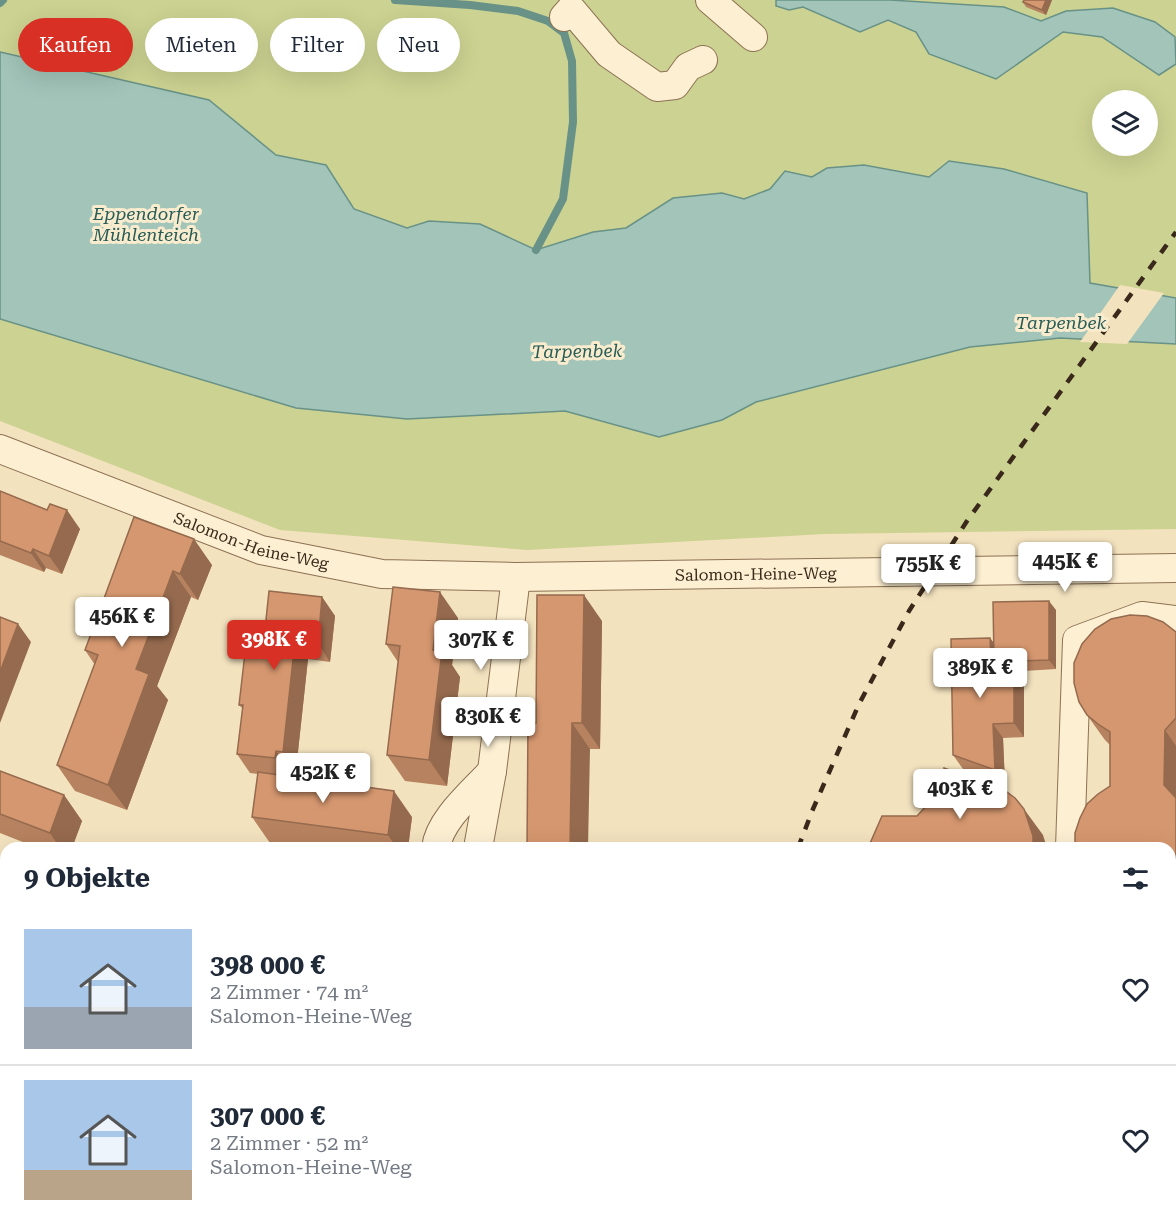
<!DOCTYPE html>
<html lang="de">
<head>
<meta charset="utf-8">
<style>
	:root { --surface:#fff; --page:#f2f2f3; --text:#1f2937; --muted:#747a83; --line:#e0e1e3; --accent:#d93025 }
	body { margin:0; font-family:"Roboto Serif",serif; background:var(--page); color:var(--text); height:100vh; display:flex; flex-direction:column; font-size:22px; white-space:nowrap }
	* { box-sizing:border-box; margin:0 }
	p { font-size:20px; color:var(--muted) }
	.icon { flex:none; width:33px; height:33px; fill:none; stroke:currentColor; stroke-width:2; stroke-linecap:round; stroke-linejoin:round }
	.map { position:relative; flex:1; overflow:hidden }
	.details { position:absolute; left:0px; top:842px; width:1176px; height:386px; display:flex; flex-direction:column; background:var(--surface); border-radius:18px 18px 0 0; box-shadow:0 6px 24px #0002 }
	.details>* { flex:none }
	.banner { position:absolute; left:18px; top:18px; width:600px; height:54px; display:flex; gap:12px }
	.fabs { position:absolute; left:1092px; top:90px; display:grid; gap:12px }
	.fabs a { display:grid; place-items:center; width:66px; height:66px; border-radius:50%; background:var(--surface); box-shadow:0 6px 24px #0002; font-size:30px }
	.price { position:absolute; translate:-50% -51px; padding:0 14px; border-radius:6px; background:#fff; color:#222; font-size:20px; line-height:39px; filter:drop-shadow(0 2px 3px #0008) }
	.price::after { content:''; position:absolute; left:50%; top:36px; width:18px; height:14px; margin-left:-9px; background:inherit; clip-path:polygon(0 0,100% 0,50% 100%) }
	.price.active { background:var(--accent); color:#fff }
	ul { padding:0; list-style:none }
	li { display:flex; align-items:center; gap:18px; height:150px; padding:0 24px }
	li+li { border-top:2px solid var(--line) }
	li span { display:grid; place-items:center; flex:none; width:168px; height:120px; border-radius:0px; color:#555 }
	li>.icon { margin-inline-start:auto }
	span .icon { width:72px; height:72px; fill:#fffc; stroke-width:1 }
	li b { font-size:26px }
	h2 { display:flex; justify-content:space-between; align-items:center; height:72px; padding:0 24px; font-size:26px }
	.tag { padding:0 21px; border-radius:27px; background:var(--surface); box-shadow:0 6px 24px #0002; font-size:21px; line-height:54px }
	.tag.active { background:var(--accent); color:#fff }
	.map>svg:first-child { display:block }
	.green { fill:#ccd291; fill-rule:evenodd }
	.water { fill:#a2c4b9; stroke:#689287; stroke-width:1.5 }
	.pier { fill:#f3e2be }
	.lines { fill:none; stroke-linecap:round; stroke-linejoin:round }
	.stream { stroke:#689287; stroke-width:8 }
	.minor-casing { stroke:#8d7154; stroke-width:30 }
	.minor { stroke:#fcefd2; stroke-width:28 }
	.rail { stroke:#3a291b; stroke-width:4.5; stroke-dasharray:10 10; stroke-linecap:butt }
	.wall { fill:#b7825f }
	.shaded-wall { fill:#956a4e }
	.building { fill:#d5976f; stroke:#956a4e; stroke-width:1.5 }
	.labels { text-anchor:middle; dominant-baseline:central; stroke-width:6; stroke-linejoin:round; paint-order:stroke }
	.street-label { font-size:16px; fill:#3a291b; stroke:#f9ecce }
	.water-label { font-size:18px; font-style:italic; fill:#285c57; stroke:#f9ecce }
</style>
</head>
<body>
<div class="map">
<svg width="1176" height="1226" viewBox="0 0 1176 1226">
	<rect width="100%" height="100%" fill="#f3e2be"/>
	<g class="green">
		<path d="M0 0H1176V298L1090 283 1087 193 1004 169 949 161 929 177 864 165 827 168 812 177 785 171 770 189 744 199 722 193 673 198 626 228 593 232 536 250 480 224 429 221 407 228 354 209 326 165 276 155 209 100 0 52ZM1102 100H1148V146H1102Z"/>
		<polygon points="0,319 296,408 407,419 565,411 659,437 722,420 756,402 970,347 1060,338 1176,344 1176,529 825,534 527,550 280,530 0,421"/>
		<polygon points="13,1221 537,1221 548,1226 13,1226"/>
	</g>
	<g class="water">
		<polygon points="776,0 890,0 1004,7 1041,21 1066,11 1113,8 1155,22 1175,37 1176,64 1159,75 1102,37 1063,32 996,79 929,54 916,32 888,20 860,32 803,7 789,10 776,6"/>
		<polygon points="0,52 209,100 276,155 326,165 354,209 407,228 429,221 480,224 536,250 593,232 626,228 673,198 722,193 744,199 770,189 785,171 812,177 827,168 864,165 929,177 949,161 1004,169 1087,193 1090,283 1176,298 1176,344 1060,338 970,347 756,402 722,420 659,437 565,411 407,419 296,408 0,319"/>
		<polygon points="0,917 6,918 6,1055 0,1054"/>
		<polygon points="537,1221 780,1221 786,1226 548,1226"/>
	</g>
	<polygon class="pier" points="1120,285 1164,293 1127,344 1080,342"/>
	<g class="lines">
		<g class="stream">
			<polyline points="395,0 470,5 518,11 548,21 564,33 572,61 573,122 563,199 536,250"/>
			<polyline points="0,3 3,0"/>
		</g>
		<defs>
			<g id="minor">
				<polyline points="710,0 753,37"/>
				<polyline points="564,17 571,9 609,54 657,87 675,85 688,67 703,60"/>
				<path id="s1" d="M0 449 261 550 382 574 516 577 1176 568"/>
				<polyline points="492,771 516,577"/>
				<path d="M436 848C439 820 473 792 492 771L478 848"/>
				<polyline points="1070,848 1077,640 1142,616 1176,620"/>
				<polyline points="955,1221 964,1226"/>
				<polyline points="1100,1221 1104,1226"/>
				<polyline points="924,1226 929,1221"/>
			</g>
		</defs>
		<use href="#minor" class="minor-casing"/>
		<use href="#minor" class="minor"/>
		<g class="rail">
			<polyline points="798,848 813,809 859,704 909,611 967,521 1176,232"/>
			<polyline points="712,1226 713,1221"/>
		</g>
	</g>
	<g class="wall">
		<polygon points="1024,0 1052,0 1046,15 1026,7 1023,2"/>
		<polygon points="0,491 80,529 62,574 46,568 44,572 0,555"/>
		<polygon points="134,517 212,565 198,600 191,597 157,686 168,700 127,810 75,791 57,765 95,665 85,650"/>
		<polygon points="322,597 335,616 330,662 308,659 296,770 289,769 288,776 412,817 408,848 305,848 270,843 252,817 258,774 250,773 237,754 243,709 239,705 265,629"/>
		<polygon points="1056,610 1056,669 1024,671 1024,737 1003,738 1005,784 963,769 953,755 990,638 994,643"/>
		<polygon points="458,618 452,665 460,677 447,786 405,781 387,755 398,662 386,644"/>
		<polygon points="602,621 600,749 590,749 536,723"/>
		<polygon points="1176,632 1176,1213 1170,1208 1170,848 1110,786 1110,745 1105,740 1087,715"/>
		<polygon points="0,771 64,795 82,821 72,848 38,848 0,833"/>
		<polygon points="877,1221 904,1221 899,1226 882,1226"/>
	</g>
	<g class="shaded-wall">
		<polygon points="1046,0 1052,0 1046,15 1042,10"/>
		<polygon points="67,510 80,529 62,574 49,556"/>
		<polygon points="194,539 212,565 198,600 180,574"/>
		<polygon points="33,549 46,568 44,572 31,553"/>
		<polygon points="173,571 191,597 157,686 168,700 127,810 108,785 136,669"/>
		<polygon points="440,592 458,618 452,665 460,677 447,786 429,760 433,650"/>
		<polygon points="584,595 602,621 600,749 582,723"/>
		<polygon points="322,597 335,616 330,662 318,643"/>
		<polygon points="1049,601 1056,610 1056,669 1049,660"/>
		<polygon points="18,624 31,642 0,723 0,672"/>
		<polygon points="990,638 1000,652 1000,662 991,658"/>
		<polygon points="295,641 308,659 296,770 283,752"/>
		<polygon points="1014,657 1024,671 1024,737 1014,723"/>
		<polygon points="572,723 590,749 588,848 570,848"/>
		<polygon points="993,724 1003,738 1005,784 995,770"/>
		<polygon points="1165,730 1176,746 1176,802 1164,785"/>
		<polygon points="276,751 289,769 288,777 275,758"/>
		<polygon points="394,791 412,817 408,848 397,848 388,835"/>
		<polygon points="64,795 82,821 72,848 60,848 50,833"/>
		<polygon points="1024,809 1043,835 1047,848 1033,848"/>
		<polygon points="1170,901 1176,910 1176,964 1170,955"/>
		<polygon points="1170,1066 1176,1074 1176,1208 1170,1200"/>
	</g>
	<g class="building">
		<polygon points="1024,0 1046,0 1042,10 1023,2"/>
		<polygon points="0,491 47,510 50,504 67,510 49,556 33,549 31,553 0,541"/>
		<polygon points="134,517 194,539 180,574 173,571 136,669 149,674 108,785 57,765 98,655 85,650"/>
		<polygon points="393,587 440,592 433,650 442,651 429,760 387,755 400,646 386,644"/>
		<polygon points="269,591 322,597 318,643 295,641 283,752 276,751 275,758 237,754 243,705 239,705 248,627 265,629"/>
		<polygon points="537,595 584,595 582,723 572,723 570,848 527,848 528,723 536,723"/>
		<polygon points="1049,601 1049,660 1017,661 1014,657 994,658 993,602"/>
		<polygon points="1130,615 1147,616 1163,622 1176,632 1176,718 1165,730 1164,785 1176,798 1176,885 1170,891 1170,848 1075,848 1075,833 1080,818 1087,804 1098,794 1110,786 1110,732 1098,724 1087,715 1079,702 1074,683 1074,663 1082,644 1095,629 1111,619"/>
		<polygon points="0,617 18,624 0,672"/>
		<polygon points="990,638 991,658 1014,657 1014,723 993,724 995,770 953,755 951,639"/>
		<polygon points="944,768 1004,790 1015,798 1024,809 1033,836 1033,848 868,848 882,816 917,816 944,787"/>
		<polygon points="0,771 64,795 50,833 0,814"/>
		<polygon points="258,772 394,791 388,835 252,817"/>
		<polygon points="1170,954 1176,960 1176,1053 1170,1059"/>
		<polygon points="828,1221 834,1221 841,1226 824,1226"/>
		<polygon points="880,1221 887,1221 883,1225"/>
		<polygon points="929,1221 945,1221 951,1226 925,1226"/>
	</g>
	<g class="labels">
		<g class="street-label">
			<text stroke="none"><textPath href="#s1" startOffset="268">Salomon-Heine-Weg</textPath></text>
			<text stroke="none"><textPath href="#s1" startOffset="777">Salomon-Heine-Weg</textPath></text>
		</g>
		<g class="water-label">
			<text x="146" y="213">Eppendorfer<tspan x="146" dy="21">Mühlenteich</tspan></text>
			<text x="1061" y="322">Tarpenbek</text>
			<text transform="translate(577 351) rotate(-1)">Tarpenbek</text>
		</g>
	</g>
</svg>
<div class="fabs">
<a><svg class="icon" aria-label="layers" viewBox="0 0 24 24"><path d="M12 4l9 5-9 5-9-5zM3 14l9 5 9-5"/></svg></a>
</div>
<b class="price" style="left:1065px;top:593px">445K €</b>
<b class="price" style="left:928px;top:595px">755K €</b>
<b class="price" style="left:122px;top:648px">456K €</b>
<b class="price active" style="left:274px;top:671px">398K €</b>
<b class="price" style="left:481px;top:671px">307K €</b>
<b class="price" style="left:980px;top:699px">389K €</b>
<b class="price" style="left:488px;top:748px">830K €</b>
<b class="price" style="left:323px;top:804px">452K €</b>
<b class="price" style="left:960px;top:820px">403K €</b>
<div class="banner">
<a class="tag active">Kaufen</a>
<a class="tag">Mieten</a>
<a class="tag">Filter</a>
<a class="tag">Neu</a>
</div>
<section class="details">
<h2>9 Objekte<svg class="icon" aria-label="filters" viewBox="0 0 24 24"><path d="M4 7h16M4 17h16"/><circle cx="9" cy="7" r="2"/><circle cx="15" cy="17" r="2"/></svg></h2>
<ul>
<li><span style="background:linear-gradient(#a9c7e8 65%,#9aa5b1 0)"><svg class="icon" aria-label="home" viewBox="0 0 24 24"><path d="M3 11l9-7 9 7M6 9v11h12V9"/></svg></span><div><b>398 000 €</b><p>2 Zimmer · 74 m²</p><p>Salomon-Heine-Weg</p></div><svg class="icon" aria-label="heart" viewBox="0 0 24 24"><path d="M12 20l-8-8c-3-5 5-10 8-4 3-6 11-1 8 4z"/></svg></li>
<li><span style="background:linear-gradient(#a9c7e8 75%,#b9a48a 0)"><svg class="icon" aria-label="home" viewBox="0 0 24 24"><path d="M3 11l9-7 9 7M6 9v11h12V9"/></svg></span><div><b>307 000 €</b><p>2 Zimmer · 52 m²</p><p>Salomon-Heine-Weg</p></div><svg class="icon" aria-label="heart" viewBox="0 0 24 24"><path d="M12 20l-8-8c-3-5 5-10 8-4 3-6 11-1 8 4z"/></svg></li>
</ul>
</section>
</div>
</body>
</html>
